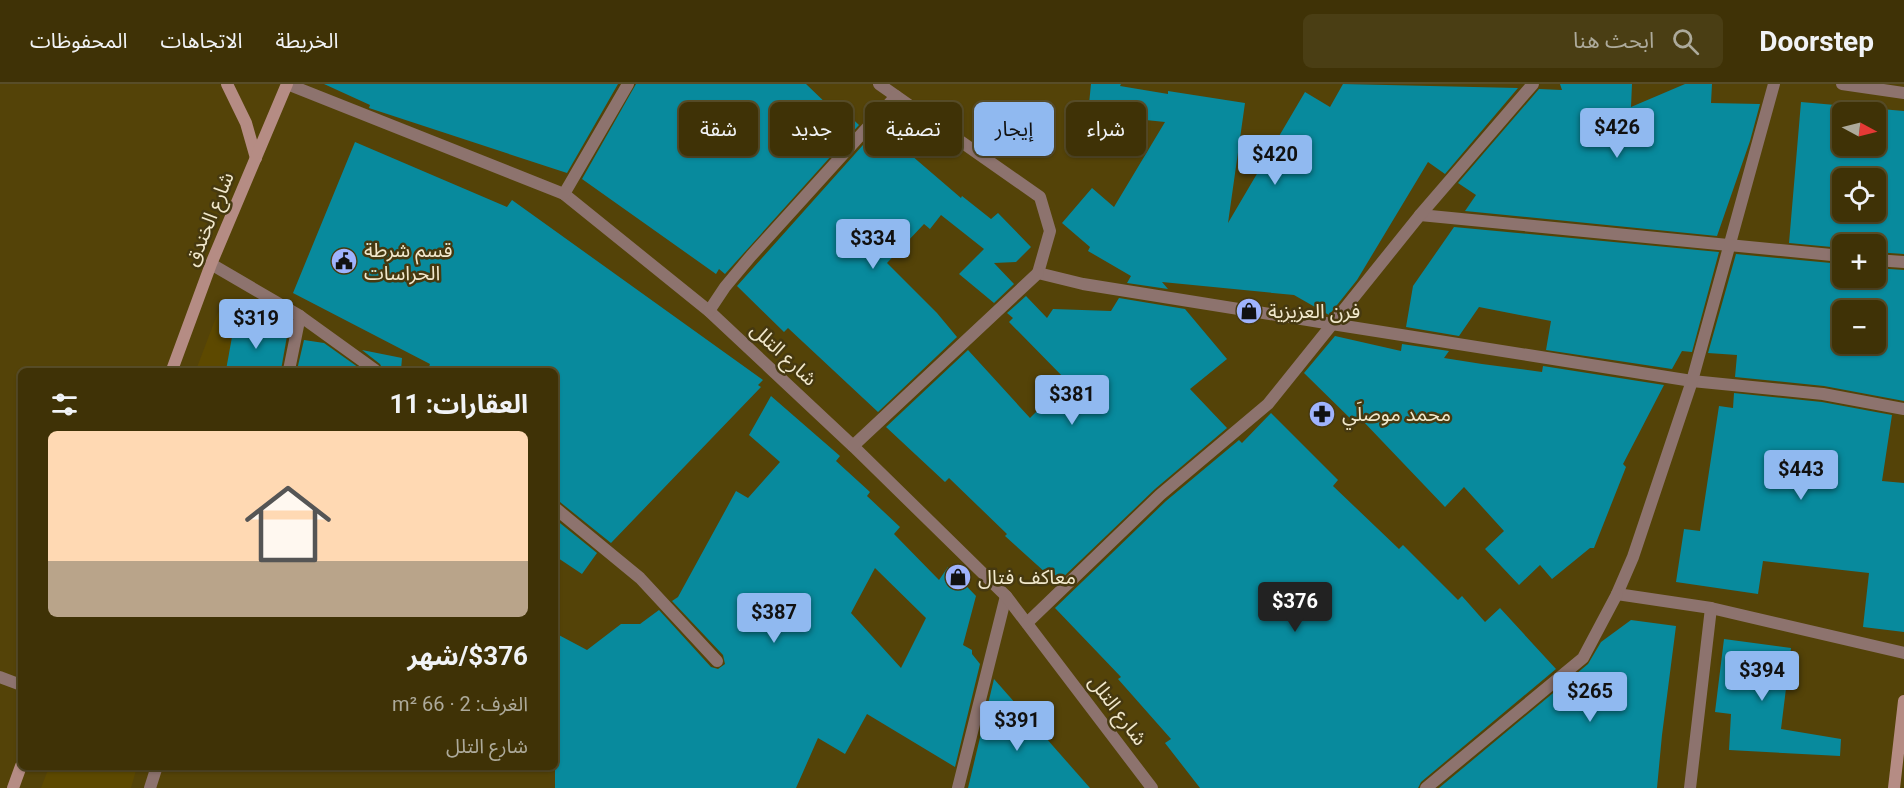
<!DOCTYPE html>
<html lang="ar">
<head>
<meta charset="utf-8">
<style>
	:root { --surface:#3f3206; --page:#4a3e14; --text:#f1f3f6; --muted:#adaa9b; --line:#584d28; --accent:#90b9f0 }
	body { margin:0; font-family:Roboto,"Noto Sans Arabic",sans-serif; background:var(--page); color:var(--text); direction:rtl; height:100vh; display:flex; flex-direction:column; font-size:22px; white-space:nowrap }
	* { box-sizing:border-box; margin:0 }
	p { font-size:20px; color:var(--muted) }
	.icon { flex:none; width:33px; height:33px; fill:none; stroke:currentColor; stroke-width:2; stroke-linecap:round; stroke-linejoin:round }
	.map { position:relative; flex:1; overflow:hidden; direction:ltr }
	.panel { position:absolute; left:18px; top:284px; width:540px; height:402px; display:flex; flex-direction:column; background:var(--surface); border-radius:9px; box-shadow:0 2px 4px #0004,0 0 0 2px var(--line); direction:rtl }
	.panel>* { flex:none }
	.guide { position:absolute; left:576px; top:18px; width:570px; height:54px; direction:rtl; display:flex; gap:12px }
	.needle { width:39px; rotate:97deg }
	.buttons { position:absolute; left:1832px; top:18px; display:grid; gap:12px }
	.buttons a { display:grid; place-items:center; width:54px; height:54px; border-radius:9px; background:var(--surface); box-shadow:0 2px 4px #0004,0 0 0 2px var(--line); font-size:30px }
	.price { position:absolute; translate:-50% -51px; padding:0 14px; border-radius:6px; background:var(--accent); color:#111; font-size:20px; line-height:39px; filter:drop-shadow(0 2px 3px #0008) }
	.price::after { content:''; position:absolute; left:50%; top:36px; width:18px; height:14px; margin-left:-9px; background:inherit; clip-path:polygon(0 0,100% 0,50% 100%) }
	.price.selected { background:#222; color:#fff }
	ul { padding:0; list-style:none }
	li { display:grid; align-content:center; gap:12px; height:318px; padding:0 30px }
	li+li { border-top:2px solid var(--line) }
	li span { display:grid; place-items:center; height:186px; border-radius:9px; color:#555 }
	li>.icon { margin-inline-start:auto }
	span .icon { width:108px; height:108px; fill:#fffc; stroke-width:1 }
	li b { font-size:26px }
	h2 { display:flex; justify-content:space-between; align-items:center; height:72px; padding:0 30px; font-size:26px }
	.pill { padding:0 21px; border-radius:9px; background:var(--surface); box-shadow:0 2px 4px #0004,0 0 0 2px var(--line); font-size:21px; line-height:54px }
	.pill.selected { background:var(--accent); color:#111 }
	header { display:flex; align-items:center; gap:36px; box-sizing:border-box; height:84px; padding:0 30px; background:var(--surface); border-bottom:2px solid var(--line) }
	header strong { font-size:28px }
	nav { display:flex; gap:33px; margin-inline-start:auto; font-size:21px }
	.search { width:420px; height:54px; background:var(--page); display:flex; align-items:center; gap:15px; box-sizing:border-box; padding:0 21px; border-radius:9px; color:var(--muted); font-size:22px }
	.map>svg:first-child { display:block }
	.built { fill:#5d4900 }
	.building { fill:#088a9d; fill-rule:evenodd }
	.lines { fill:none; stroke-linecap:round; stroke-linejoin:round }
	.service { stroke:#8d736e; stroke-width:12 }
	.pedestrian { stroke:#8d736e; stroke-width:12 }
	.minor { stroke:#8d736e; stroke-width:12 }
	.tertiary { stroke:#8d736e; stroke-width:12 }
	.secondary { stroke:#b58c84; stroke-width:12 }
	.labels { text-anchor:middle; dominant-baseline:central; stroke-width:5; stroke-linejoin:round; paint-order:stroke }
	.street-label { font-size:20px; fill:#f1e8cc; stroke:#463910 }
	.poi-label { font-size:20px; fill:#f1e8cc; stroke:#463910; text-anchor:start }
</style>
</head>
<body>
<header>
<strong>Doorstep</strong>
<div class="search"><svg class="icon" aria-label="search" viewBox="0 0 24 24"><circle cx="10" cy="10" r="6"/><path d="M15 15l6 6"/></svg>ابحث هنا</div>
<nav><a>الخريطة</a><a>الاتجاهات</a><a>المحفوظات</a></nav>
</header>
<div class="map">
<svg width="1904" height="704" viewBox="0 0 1904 704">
	<rect width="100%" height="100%" fill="#544308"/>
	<g class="built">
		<polygon points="218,228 271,250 263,286 196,286"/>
		<polygon points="49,683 49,682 137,683 131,704 41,704"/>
	</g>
	<g class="building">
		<polygon points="324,0 618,0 567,89 372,25 369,24 370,21"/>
		<polygon points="636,0 806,0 832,25 837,20 859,41 725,190 719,185 716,190 582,95"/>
		<polygon points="1091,0 1121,0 1120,2 1168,10 1168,7 1245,19 1228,139 1305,8 1330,23 1343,0 1518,4 1445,90 1428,78 1357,196 1329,231 1294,211 1162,198 1168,205 1127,199 1131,192 1088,167 1090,163 1062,139 1092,104 1114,123 1165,38 1088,30"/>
		<polygon points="1560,0 1632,0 1631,23 1685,0 1712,0 1711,19 1760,20 1750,57 1717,152 1465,127 1476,111 1458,99 1539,5 1562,6"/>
		<path d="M1801 18 1904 27V170L1875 168V160H1842V164L1789 159ZM1842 28H1875V62H1842ZM1842 94H1875V128H1842Z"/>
		<polygon points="883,47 961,114 962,112 991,135 998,129 1031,163 1016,178 994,179 1014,200 994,219 959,190 984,165 941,131 930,145 924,140 887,179 937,229 957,253 878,328 788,244 784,248 737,202 871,52 875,56"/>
		<polygon points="355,58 507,123 512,116 763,296 758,301 761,303 611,459 560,418 555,416 555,286 428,286 430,280 293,209"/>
		<polygon points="1454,143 1719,168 1692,268 1682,267 1672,285 1546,266 1551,237 1479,223 1459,252 1406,243 1413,202"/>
		<path d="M1736 170 1842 180V194H1875V184L1904 186V317L1824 302 1735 293 1737 271 1708 269ZM1842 226H1875V260H1842Z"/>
		<polygon points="1026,212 1047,234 1053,225 1111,227 1119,214 1185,225 1227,275 1190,305 1227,344 1155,405 1057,499 1005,452 1007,450 949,394 945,398 886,343 968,266 1030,334 1067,297 1009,238 1013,234 1007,229"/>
		<polygon points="234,242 287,252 281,286 226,286"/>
		<polygon points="1335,252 1401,267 1402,260 1449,267 1444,274 1482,280 1542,288 1543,282 1664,301 1623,380 1626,383 1594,464 1590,464 1552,495 1540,481 1519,501 1485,465 1504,447 1464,403 1445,423 1361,335 1356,340 1304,289"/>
		<polygon points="304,256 324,259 362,286 297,286"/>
		<polygon points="362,266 402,274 401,286 383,286 380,280"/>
		<polygon points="1734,309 1822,318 1892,331 1882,397 1904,399 1904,548 1863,543 1869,489 1763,477 1758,510 1676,498 1684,445 1700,447 1719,322 1733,324"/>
		<path d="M771 312 840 372 836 377 870 408 867 412 900 443 894 450 939 496 948 483 976 512 963 561 972 566V570L980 580 955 683 867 630 845 670 818 654 796 704H555V549L587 566 621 540H640L659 526 711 583 718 585 725 580 723 571 672 517 678 513 736 407 748 414 780 378 749 351ZM875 484 926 534 901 584 851 529Z"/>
		<polygon points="1271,329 1338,396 1333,402 1399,465 1403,461 1458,516 1462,512 1485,538 1500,524 1556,585 1421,698 1418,704 1200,704 1165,659 1171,655 1118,595 1121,593 1055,524 1166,417 1239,356 1242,359"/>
		<polygon points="555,435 597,469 582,490 555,472"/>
		<polygon points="1631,536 1676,542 1662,651 1657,704 1439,704 1588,580 1601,558"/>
		<polygon points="1724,555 1791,564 1781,645 1841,655 1840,672 1729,666 1731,630 1715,628"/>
		<polygon points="994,595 1090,704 968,704"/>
	</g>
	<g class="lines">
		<polyline class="service" points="0,593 21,601"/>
		<polyline class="pedestrian" points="958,704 1006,512"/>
		<g class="minor">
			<polyline points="287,0 564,110 709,227 853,362 1006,512 1152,704"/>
			<polyline points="879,0 1040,113 1050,147 1038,189 1083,200 1332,240 1692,297 1823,310 1904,325"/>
			<polyline points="1774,0 1692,297 1633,473 1617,510 1711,524 1904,569"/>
			<polyline points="564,110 628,0"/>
			<polyline points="1420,131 1842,172"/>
			<polyline points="1875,176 1904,178"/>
			<polyline points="211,180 300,232 289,286"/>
			<polyline points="709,227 725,203 751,172 896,12"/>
			<polyline points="300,232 375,286"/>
			<polyline points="853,362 1038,189"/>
			<polyline points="555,424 640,494 717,577"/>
			<polyline points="1027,539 1160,411 1268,320 1420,131 1533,0"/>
			<polyline points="150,704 157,682"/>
			<polyline points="1426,704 1583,574 1617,510"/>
			<polyline points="1690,704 1711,524"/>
		</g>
		<polyline class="tertiary" points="1842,0 1904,9"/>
		<g class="secondary">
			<polyline points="227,0 246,39 256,74"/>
			<polyline points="172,286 211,180 287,0"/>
			<polyline points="13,704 21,682"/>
			<polyline points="1894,704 1904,617"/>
		</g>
	</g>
	<defs>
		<symbol id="civic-disc" viewBox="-11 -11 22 22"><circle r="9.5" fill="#9fb3fd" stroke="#463910"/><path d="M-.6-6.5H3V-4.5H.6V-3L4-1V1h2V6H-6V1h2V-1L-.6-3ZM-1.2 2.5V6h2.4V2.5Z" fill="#111"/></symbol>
		<symbol id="shop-disc" viewBox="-11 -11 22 22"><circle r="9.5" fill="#9fb3fd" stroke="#463910"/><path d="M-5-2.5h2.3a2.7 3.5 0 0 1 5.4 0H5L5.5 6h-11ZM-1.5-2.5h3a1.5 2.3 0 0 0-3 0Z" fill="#111"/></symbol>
		<symbol id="pharmacy-disc" viewBox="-11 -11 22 22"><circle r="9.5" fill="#9fb3fd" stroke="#463910"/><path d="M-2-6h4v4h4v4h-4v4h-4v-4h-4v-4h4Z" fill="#111"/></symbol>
	</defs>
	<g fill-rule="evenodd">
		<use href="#civic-disc" x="329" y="162" width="30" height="30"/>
		<use href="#shop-disc" x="1234" y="212" width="30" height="30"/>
		<use href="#pharmacy-disc" x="1307" y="315" width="30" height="30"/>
		<use href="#shop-disc" x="943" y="478" width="30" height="30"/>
	</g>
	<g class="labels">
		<g class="street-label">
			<text transform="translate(209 135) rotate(-68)">شارع الخندق</text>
			<text transform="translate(784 270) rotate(43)">شارع التلل</text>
			<text transform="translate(1118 626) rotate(53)">شارع التلل</text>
		</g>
		<g class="poi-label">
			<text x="364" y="166">قسم شرطة<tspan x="364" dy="23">الحراسات</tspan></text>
			<text x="1268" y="227">فرن العزيزية</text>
			<text x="1342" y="330">محمد موصلَي</text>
			<text x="978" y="493">معاكف فتال</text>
		</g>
	</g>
</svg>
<div class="buttons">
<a><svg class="needle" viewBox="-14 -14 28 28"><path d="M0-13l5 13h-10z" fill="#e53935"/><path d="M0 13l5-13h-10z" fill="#adaa9b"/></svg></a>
<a><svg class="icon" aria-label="locate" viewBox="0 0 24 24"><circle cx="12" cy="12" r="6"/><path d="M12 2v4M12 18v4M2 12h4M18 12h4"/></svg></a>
<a>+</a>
<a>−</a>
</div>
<b class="price" style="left:1617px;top:75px">$426</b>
<b class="price" style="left:1275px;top:102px">$420</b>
<b class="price" style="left:873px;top:186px">$334</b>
<b class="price" style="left:256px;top:266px">$319</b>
<b class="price" style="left:1072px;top:342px">$381</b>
<b class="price" style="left:1801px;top:417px">$443</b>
<b class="price selected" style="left:1295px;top:549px">$376</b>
<b class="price" style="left:774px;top:560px">$387</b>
<b class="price" style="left:1762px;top:618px">$394</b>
<b class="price" style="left:1590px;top:639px">$265</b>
<b class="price" style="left:1017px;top:668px">$391</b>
<div class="guide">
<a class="pill">شراء</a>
<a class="pill selected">إيجار</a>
<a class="pill">تصفية</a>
<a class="pill">جديد</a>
<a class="pill">شقة</a>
</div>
<section class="panel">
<h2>العقارات: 11<svg class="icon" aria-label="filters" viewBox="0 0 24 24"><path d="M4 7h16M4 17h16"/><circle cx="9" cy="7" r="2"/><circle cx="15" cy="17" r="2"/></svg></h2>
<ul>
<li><span style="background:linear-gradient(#ffd9b3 70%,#b9a48a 0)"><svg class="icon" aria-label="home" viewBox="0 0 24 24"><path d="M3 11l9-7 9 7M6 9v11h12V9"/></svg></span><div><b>$376/شهر</b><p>الغرف: 2 · 66 m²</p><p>شارع التلل</p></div></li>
</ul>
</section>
</div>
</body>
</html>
